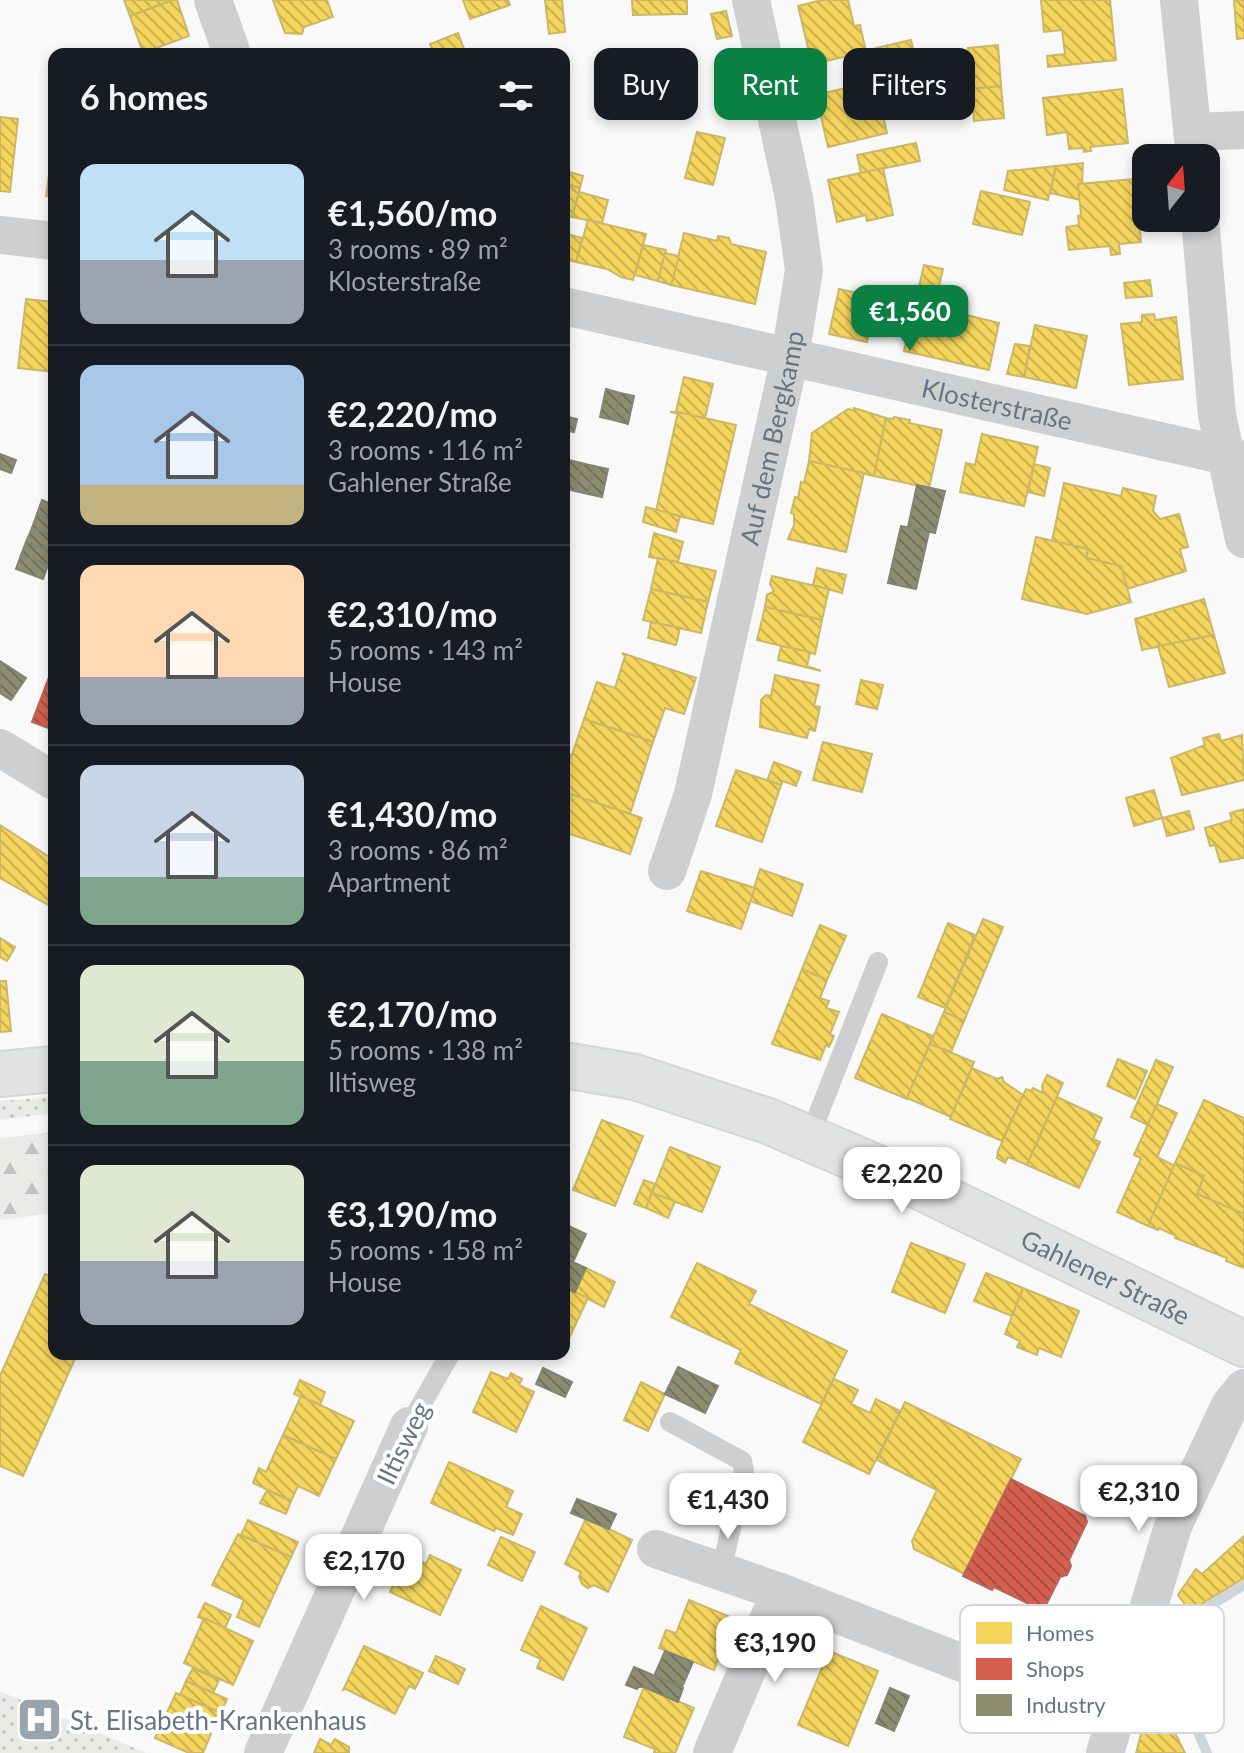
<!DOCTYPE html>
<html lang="en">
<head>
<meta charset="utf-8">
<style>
	:root { --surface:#171b24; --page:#242831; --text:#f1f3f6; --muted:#9ea1a6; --line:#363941; --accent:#0b8043 }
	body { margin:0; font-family:Lato,sans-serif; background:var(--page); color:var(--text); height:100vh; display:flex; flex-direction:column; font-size:30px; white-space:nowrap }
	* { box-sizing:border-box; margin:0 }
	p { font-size:26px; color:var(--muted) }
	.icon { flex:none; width:44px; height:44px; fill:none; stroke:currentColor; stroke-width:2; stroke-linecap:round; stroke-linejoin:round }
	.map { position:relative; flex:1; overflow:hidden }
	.drawer { position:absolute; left:48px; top:48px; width:522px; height:1312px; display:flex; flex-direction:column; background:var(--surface); border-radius:16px; box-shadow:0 4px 12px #0003 }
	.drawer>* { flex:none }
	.banner { position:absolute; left:594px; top:48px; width:530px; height:72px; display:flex; gap:16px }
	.needle { width:52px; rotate:17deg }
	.controls { position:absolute; left:1132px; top:144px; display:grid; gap:16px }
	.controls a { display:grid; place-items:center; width:88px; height:88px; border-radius:16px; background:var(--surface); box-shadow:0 4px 12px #0003; font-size:40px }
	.price { position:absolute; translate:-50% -68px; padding:0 18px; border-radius:16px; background:#fff; color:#222; font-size:26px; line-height:52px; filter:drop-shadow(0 2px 4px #0008) }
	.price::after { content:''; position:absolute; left:50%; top:48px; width:24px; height:18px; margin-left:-12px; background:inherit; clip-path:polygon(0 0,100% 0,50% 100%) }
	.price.selected { background:var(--accent); color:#fff }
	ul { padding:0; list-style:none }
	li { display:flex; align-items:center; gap:24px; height:200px; padding:0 32px }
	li+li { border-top:2px solid var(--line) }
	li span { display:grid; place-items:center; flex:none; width:224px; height:160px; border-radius:16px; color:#555 }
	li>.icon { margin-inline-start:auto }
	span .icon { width:96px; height:96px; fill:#fffc; stroke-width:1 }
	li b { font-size:34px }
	h2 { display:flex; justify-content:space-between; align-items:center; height:96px; padding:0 32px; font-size:34px }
	.chip { padding:0 28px; border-radius:16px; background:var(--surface); box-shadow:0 4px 12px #0003; font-size:28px; line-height:72px }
	.chip.selected { background:var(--accent); color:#fff }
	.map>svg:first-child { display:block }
	.grass { fill:url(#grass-dots) }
	.forest { fill:url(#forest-firs) }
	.homes { fill:url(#homes-back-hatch); stroke:#cab868; stroke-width:2 }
	.shops { fill:url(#shops-back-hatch); stroke:#b4675d; stroke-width:2 }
	.industry { fill:url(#industry-back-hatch); stroke:#808574; stroke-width:2 }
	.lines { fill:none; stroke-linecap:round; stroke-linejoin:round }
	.stream { stroke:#ced6d9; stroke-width:10 }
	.secondary-casing { stroke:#d5d6d7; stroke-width:48 }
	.lane { stroke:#cecfd0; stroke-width:20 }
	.street { stroke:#cecfd0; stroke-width:38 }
	.secondary { stroke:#e1e2e2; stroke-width:44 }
	.labels { text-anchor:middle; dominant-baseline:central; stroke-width:8; stroke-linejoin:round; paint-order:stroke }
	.street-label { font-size:26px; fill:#657683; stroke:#fff }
	.poi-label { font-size:26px; fill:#657683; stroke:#fff; text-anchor:start }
	.key { fill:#fff; stroke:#d1d6da; stroke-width:2 }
	.key-label { font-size:22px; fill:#657683 }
</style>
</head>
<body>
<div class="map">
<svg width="1244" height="1753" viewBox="0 0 1244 1753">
	<defs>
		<pattern id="grass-dots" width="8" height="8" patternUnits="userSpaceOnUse" patternTransform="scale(2)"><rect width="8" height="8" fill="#e8ebe6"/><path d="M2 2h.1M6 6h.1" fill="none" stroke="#c0c3c0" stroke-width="1.8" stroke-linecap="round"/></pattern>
		<pattern id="forest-firs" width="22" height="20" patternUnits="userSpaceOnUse" patternTransform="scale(2)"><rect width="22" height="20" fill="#e8ebe6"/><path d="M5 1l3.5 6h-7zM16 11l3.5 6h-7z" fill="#c0c3c0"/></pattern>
		<pattern id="homes-back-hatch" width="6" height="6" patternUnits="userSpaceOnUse" patternTransform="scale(2)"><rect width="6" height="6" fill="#f6d55c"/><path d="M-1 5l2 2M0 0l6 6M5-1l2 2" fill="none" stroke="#cbb151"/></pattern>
		<pattern id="shops-back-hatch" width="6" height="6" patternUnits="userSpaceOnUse" patternTransform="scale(2)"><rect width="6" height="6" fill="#d6604d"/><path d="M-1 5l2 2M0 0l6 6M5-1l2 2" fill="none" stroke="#a85144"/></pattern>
		<pattern id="industry-back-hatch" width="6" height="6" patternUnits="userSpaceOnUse" patternTransform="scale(2)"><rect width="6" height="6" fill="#8c8c6e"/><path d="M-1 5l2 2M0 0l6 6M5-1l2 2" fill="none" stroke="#70725c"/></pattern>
	</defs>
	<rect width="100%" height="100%" fill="#f9f9f9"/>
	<g class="grass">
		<polygon points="54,1097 54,1113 0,1120 0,1101"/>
		<polygon points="0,1691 146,1753 0,1753"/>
	</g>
	<polygon class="forest" points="54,1132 54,1213 0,1220 0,1138"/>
	<g class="homes">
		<polygon points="124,0 173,0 130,16"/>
		<polygon points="173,0 177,0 189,36 143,53 130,16"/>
		<polygon points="273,0 327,0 333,17 304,27 302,34 285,33"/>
		<polygon points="463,0 508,0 510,5 470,19"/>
		<polygon points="545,0 562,0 565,32 549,34"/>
		<polygon points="632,0 687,0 687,14 633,15"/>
		<polygon points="822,0 848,0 854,26 860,25 866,52 812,64 798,6"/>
		<polygon points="1041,0 1110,0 1116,60 1048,67 1047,56 1065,54 1062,30 1044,32"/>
		<polygon points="1234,0 1244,0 1244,38 1237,39"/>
		<polygon points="726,11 732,36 717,39 711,14"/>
		<polygon points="458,33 466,54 434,54 430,44"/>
		<polygon points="911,40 915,56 879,64 876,48"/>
		<polygon points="998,45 1001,86 971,89 968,48"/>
		<polygon points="915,56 919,73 883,81 879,64"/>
		<polygon points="875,81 887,133 828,147 816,95"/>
		<polygon points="1001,86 1004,118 974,121 971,89"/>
		<polygon points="1122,89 1128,143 1090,147 1091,151 1084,152 1083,148 1069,149 1067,132 1047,135 1043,98"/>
		<polygon points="0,117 18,119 10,192 0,191"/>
		<polygon points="697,132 725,138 713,185 685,178"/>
		<polygon points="54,141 54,197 46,196"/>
		<polygon points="916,143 920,161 861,173 857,155"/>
		<polygon points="1083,163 1082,184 1078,184 1080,200 1050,193 1056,166"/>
		<polygon points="1056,166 1048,200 1004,190 1008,171"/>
		<polygon points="883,168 893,215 867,221 866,215 837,222 828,180"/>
		<polygon points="566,171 583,176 580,188 564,183"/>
		<polygon points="1134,179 1136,197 1146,202 1146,215 1139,220 1141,242 1119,244 1120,254 1111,255 1110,246 1069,250 1066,227 1079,225 1078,216 1081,215 1078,184"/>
		<polygon points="564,183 580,188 572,217 564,215"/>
		<polygon points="981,191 1030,202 1022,235 973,224"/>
		<polygon points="579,192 608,200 602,223 572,217"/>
		<polygon points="588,220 646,234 633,280 621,277 607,269 576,262"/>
		<polygon points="684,233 717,241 718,236 729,238 731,244 766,252 755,304 671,285"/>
		<polygon points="567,234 582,238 576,262 564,259"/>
		<polygon points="643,245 666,250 658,281 635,275"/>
		<polygon points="665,253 679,256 671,285 658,281"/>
		<polygon points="924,265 943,269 934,307 999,323 989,370 904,351"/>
		<polygon points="1150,280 1152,296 1126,298 1124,283"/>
		<polygon points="839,289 877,297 867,342 829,334"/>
		<polygon points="26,299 54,302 54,372 18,368"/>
		<polygon points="1154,314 1155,320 1176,317 1183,379 1129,385 1121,324 1142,322 1142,315"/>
		<polygon points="1035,325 1087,336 1076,388 1024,377"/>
		<polygon points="1015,344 1030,346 1024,377 1007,374"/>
		<polygon points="684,377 713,384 705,418 670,412 676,412"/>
		<polygon points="854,408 886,418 874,476 809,461 812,433 848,409 854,410"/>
		<polygon points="678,412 736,425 713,524 656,511"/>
		<polygon points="894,417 910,420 909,423 942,430 929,488 874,476 886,418 893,419"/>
		<polygon points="982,434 1038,447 1024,506 960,492 966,463 975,465"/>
		<polygon points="809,461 864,473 846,552 788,539 794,525 794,514 791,513 795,497 798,498 801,482 804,483"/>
		<polygon points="1034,464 1050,468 1044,496 1028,492"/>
		<polygon points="1064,483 1121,496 1123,488 1156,496 1153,511 1160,519 1179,514 1188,547 1180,549 1186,571 1127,589 1121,566 1086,558 1088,549 1052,541"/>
		<polygon points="646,507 680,516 676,532 643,522"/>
		<polygon points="654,533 683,542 678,562 649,557"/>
		<polygon points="1036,537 1088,549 1086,558 1121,566 1131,602 1087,614 1022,599"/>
		<polygon points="658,558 716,571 708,602 651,589"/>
		<polygon points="817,568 846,575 842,593 813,585"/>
		<polygon points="772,576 829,589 822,620 765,607 767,595 774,591 770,584"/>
		<polygon points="651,589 708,602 701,633 643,620"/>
		<polygon points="1204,599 1214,635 1142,650 1135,619"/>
		<polygon points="765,607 822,620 815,654 757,640"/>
		<polygon points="651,622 680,628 676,645 648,638"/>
		<polygon points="1214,635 1225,673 1169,687 1158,646"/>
		<polygon points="781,646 810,652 807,666 821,671 778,660"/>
		<polygon points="622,653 696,678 684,714 665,708 653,742 584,719 597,682 615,688 625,656"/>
		<polygon points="775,675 819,685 814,706 820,707 815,731 809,729 807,738 760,727 761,700 766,695 771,696"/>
		<polygon points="861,680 883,685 877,709 856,704"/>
		<polygon points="584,719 653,742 630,814 564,792 564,777 571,756 564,752 572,755"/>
		<polygon points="1219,734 1221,741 1242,735 1244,780 1182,795 1171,758 1205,745 1203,738"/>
		<polygon points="823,742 872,754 862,792 813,780"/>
		<polygon points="774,762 801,772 796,786 783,781 781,785 767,781"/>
		<polygon points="736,770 781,785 762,842 716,826"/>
		<polygon points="1154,790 1162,818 1134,826 1126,798"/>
		<polygon points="564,792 642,818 630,854 564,832 564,817 571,797 564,795"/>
		<polygon points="1244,809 1244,858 1220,862 1215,845 1210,846 1205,828 1232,820 1230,813"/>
		<polygon points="1189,811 1194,829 1167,836 1162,818"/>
		<polygon points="0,825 54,860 54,908 0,878"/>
		<polygon points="760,869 803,884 792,916 750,901"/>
		<polygon points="701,871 755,888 741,929 687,911"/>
		<polygon points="983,919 1003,927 964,1021 944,1012"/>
		<polygon points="948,923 975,935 945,1008 918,997"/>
		<polygon points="820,925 846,936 827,980 802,969"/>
		<polygon points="0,938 15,947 7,961 0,957"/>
		<polygon points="802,969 827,980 820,998 829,1001 826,1008 839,1012 830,1034 834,1036 829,1047 826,1045 820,1060 772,1044"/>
		<polygon points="0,981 6,981 11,1031 0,1032"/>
		<polygon points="944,1012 964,1021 951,1052 930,1044"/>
		<polygon points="882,1014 933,1036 907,1099 855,1078"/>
		<polygon points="930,1044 974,1062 951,1117 907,1098"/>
		<polygon points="1118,1059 1147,1071 1135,1099 1107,1086"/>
		<polygon points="1156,1060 1173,1067 1148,1125 1131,1117"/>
		<polygon points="972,1068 997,1079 1002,1077 1004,1082 1023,1095 1002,1141 950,1119"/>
		<polygon points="1047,1075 1063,1083 1027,1165 1008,1157 1005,1163 997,1158 998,1151 1026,1089 1031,1091 1033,1088 1043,1093 1042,1086"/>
		<polygon points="1057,1097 1102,1118 1093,1139 1100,1142 1079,1188 1027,1165"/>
		<polygon points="1204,1100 1244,1118 1244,1214 1197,1194 1204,1176 1175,1163"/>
		<polygon points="1157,1104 1177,1113 1157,1157 1175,1166 1148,1226 1117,1212 1141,1158 1134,1155"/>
		<polygon points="602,1120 643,1136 615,1206 573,1190"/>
		<polygon points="670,1147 720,1167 702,1212 652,1193"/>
		<polygon points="1175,1163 1204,1176 1197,1194 1244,1214 1244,1268 1226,1261 1227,1258 1175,1238 1176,1236 1159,1228 1158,1230 1148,1226"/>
		<polygon points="644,1180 655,1184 646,1208 634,1204"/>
		<polygon points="652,1193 675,1201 668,1218 646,1208"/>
		<polygon points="911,1243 965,1264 945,1313 892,1292"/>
		<polygon points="697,1263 756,1291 749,1304 847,1351 821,1404 735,1363 741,1350 671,1317"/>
		<polygon points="586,1268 615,1282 604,1307 575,1292"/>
		<polygon points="986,1273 1023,1288 1012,1316 974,1301"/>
		<polygon points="45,1274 54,1278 54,1354 77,1354 23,1476 0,1466 0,1376"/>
		<polygon points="564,1287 588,1298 564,1349"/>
		<polygon points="1023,1288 1079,1311 1061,1357 1039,1348 1037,1355 1017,1347 1020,1341 1005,1334"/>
		<polygon points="491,1372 508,1379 511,1373 522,1379 519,1385 534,1392 516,1432 473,1412"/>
		<polygon points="834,1379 858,1390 851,1404 870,1413 876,1399 900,1411 869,1474 803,1442"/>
		<polygon points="300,1380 325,1392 320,1405 294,1394"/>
		<polygon points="641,1382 665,1394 648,1431 624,1420"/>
		<polygon points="301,1396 354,1421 336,1459 283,1435"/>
		<polygon points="905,1402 1021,1459 964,1574 914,1549 912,1541 937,1490 877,1460"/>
		<polygon points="283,1435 336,1459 319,1496 298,1486 291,1501 253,1483 259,1468 266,1472"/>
		<polygon points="449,1462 513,1491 506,1507 522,1514 513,1535 496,1528 494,1531 431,1503"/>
		<polygon points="267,1490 291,1501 286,1514 260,1503"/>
		<polygon points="586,1518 632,1540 608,1592 594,1585 588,1588 582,1584 579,1577 581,1572 565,1564"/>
		<polygon points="248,1520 298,1542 291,1557 241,1535"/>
		<polygon points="238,1534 291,1557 259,1627 237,1617 244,1600 212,1585"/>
		<polygon points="1244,1536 1244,1578 1190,1611 1178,1595 1196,1569 1202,1574"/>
		<polygon points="501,1537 535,1552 522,1581 488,1565"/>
		<polygon points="407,1555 426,1564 430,1555 461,1570 440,1615 390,1592"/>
		<polygon points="689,1600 735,1619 714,1670 659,1648 666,1630 676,1633"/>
		<polygon points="205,1603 231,1615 225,1628 198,1617"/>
		<polygon points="541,1606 587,1628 563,1680 537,1668 541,1659 521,1650"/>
		<polygon points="204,1618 253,1641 233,1685 184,1663"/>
		<polygon points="364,1646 423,1673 415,1689 409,1686 395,1714 346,1689 343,1690"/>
		<polygon points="829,1651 878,1671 848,1746 798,1725"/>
		<polygon points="436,1656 465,1669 458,1684 429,1671"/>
		<polygon points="193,1668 219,1680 213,1693 186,1681"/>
		<polygon points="186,1681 227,1699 221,1713 180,1695"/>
		<polygon points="644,1687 694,1708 675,1753 654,1753 655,1749 624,1737"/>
		<polygon points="176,1693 221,1713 215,1726 208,1723 207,1726 211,1734 203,1753 189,1753 155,1738"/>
		<polygon points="1144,1723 1174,1731 1185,1753 1136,1753"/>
		<polygon points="320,1739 331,1745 335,1739 349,1747 349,1753 314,1753"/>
	</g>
	<g class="shops">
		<polygon points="54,664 54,730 32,722"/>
		<polygon points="1011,1479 1085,1516 1087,1522 1069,1560 1071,1566 1067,1575 1060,1577 1045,1607 1039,1609 994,1587 992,1590 963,1576"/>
	</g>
	<g class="industry">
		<polygon points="606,389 620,393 614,420 600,417"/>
		<polygon points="620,393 634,396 628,424 614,420"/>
		<polygon points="564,416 577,419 574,432 564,430"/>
		<polygon points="0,454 16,460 11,473 0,469"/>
		<polygon points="569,460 581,463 575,491 564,488"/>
		<polygon points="581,463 594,466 588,494 575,491"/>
		<polygon points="594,466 608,469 602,497 588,494"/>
		<polygon points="917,485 945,491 935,533 908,527"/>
		<polygon points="42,500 54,505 54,521 37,514"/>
		<polygon points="37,514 54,521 54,536 32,528"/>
		<polygon points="901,526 929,532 916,589 888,583"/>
		<polygon points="32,528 54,536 53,552 26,542"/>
		<polygon points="26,542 53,552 48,565 21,555"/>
		<polygon points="21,555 48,565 43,579 16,569"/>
		<polygon points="0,661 26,678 11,700 0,693"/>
		<polygon points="564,1224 586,1234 573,1262 564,1258"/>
		<polygon points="564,1258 586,1268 575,1292 564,1287"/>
		<polygon points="678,1367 718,1386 705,1413 665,1394"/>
		<polygon points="543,1368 572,1382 565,1397 536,1384"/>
		<polygon points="577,1499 616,1514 609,1529 571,1513"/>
		<polygon points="665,1651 693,1662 682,1687 654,1676"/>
		<polygon points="634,1667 683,1688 678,1702 644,1687 638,1687 637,1689 626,1685"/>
		<polygon points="890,1688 909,1696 894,1731 876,1723"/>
	</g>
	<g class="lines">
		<polyline class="stream" points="1207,1753 1169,1665 1174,1642 1187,1620 1244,1585"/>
		<defs>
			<g id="secondary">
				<path id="s3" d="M564 1065 635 1077 768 1121 908 1181 1244 1344"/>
				<polyline points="0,1074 54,1069"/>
			</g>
		</defs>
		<use href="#secondary" class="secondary-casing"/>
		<g class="lane">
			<polyline points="809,1138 878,962"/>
			<polyline points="670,1422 742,1461 744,1470 721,1572"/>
			<polyline points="409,1426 450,1354"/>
		</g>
		<g class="street">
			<polyline points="213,0 232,54"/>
			<polyline points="1179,0 1195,158"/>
			<polyline points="1192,132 1244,130"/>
			<polyline points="1200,218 1217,415 1244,539"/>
			<polyline points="0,235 54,241"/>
			<path id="s1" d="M564 306 1244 460"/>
			<polyline points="0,748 54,781"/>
			<path id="s2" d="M667 871 693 794 790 357 804 270 794 198 751 0"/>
			<polyline points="656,1549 780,1592 1114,1722"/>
			<polyline points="263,1753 409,1426"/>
			<polyline points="712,1753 780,1592"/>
			<polyline points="1105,1753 1173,1526 1230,1405 1244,1388"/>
		</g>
		<use href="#secondary" class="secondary"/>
	</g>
	<defs>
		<symbol id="hospital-square" viewBox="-11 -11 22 22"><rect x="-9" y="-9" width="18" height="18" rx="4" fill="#99a4ac" stroke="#fff"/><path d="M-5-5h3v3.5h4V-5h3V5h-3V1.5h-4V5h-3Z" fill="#fff"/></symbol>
	</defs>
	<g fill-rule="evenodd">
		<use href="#hospital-square" x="14" y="1694" width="51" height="51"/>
	</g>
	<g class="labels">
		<g class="street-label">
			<text stroke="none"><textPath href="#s1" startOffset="444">Klosterstraße</textPath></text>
			<text stroke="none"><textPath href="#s2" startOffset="446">Auf dem Bergkamp</textPath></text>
			<text stroke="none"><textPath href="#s3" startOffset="584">Gahlener Straße</textPath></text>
			<text transform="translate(403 1443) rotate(-64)">Iltisweg</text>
		</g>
		<g class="poi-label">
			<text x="70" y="1720">St. Elisabeth-Krankenhaus</text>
		</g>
	</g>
	<rect x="960" y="1605" width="264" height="128" rx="12" class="key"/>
	<rect x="976" y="1622" width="36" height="22" fill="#f6d55c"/>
	<rect x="976" y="1658" width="36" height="22" fill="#d6604d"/>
	<rect x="976" y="1694" width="36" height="22" fill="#8c8c6e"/>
	<g class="key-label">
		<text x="1026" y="1641">Homes</text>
		<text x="1026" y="1677">Shops</text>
		<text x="1026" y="1713">Industry</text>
	</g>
</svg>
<div class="controls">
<a><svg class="needle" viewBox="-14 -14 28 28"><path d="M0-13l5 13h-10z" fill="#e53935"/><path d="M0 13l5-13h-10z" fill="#9ea1a6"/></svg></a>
</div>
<b class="price selected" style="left:910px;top:353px">€1,560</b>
<b class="price" style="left:902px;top:1215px">€2,220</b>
<b class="price" style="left:1139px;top:1533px">€2,310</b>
<b class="price" style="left:728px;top:1541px">€1,430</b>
<b class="price" style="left:364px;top:1602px">€2,170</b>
<b class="price" style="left:775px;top:1684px">€3,190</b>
<div class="banner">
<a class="chip">Buy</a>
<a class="chip selected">Rent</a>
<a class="chip">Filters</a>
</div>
<section class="drawer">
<h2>6 homes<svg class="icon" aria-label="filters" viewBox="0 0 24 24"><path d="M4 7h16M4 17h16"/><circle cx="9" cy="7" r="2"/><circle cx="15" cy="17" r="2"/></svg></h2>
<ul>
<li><span style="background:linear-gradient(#bfe0f5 60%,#9aa5b1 0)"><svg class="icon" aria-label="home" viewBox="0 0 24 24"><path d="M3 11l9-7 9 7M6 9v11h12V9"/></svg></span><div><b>€1,560/mo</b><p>3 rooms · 89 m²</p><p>Klosterstraße</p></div></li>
<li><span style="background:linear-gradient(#a9c7e8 75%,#c2b280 0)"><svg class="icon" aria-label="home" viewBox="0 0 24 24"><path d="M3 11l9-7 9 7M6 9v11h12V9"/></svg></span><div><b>€2,220/mo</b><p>3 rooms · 116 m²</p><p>Gahlener Straße</p></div></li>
<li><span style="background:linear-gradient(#ffd9b3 70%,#9aa5b1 0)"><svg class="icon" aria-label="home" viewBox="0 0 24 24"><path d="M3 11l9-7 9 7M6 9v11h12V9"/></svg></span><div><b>€2,310/mo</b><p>5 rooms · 143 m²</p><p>House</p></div></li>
<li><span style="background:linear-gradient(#c9d6e8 70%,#7fa58c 0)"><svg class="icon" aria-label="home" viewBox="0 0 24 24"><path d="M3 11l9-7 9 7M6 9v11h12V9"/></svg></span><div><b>€1,430/mo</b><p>3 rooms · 86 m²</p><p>Apartment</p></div></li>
<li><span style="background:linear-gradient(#dfe7d0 60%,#7fa58c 0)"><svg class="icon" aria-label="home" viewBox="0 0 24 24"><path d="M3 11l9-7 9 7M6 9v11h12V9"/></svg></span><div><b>€2,170/mo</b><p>5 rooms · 138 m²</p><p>Iltisweg</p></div></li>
<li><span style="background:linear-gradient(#dfe7d0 60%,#9aa5b1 0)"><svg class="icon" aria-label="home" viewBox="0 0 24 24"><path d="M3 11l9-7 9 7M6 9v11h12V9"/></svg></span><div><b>€3,190/mo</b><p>5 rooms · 158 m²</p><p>House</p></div></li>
</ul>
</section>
</div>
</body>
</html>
